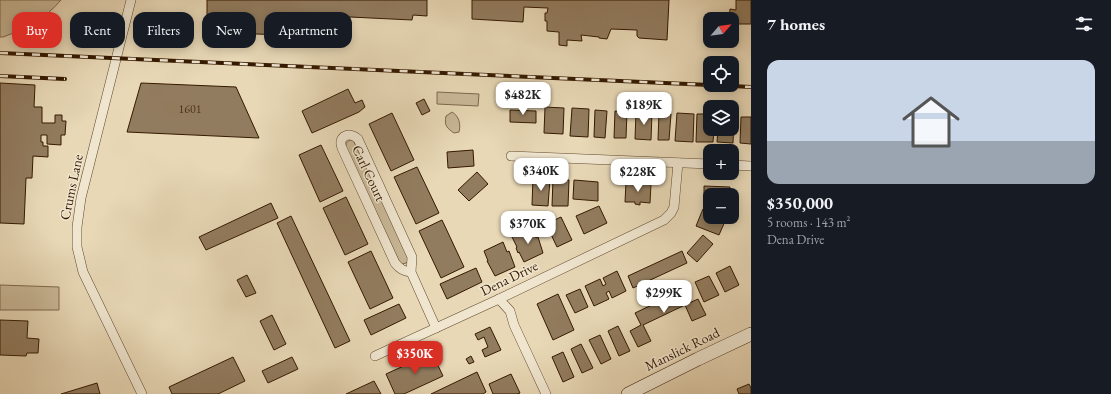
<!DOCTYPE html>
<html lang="en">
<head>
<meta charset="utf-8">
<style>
	:root { --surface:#171b24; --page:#20242c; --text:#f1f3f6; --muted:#9ea1a6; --accent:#d93025 }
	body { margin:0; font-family:"EB Garamond",serif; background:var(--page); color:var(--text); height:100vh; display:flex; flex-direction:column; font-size:15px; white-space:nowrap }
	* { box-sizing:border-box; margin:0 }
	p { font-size:13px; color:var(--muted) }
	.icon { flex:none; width:22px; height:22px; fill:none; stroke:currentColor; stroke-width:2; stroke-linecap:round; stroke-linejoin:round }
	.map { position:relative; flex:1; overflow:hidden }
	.panel { display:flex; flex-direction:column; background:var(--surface); width:360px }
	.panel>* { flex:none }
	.hud { position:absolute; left:12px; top:12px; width:380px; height:36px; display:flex; gap:8px }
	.needle { width:26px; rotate:62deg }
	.controls { position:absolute; left:703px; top:12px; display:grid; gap:8px }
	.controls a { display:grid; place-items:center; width:36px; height:36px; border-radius:8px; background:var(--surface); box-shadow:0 2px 10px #0003; font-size:20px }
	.price { position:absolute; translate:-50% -34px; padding:0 9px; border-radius:8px; background:#fff; color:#222; font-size:13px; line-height:26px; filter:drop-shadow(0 1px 2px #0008) }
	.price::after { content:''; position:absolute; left:50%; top:24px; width:12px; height:9px; margin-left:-6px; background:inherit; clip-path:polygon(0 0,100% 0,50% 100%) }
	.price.active { background:var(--accent); color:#fff }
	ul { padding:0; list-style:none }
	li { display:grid; align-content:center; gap:8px; height:212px; padding:0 16px }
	li span { display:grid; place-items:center; height:124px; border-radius:12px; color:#555 }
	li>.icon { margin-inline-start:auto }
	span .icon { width:72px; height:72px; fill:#fffc; stroke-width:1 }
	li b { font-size:17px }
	h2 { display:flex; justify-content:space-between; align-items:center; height:48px; padding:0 16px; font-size:17px }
	.tag { padding:0 14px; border-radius:12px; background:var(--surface); box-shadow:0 2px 10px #0003; font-size:14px; line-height:36px }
	.tag.active { background:var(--accent); color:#fff }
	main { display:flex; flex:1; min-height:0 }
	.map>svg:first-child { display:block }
	.green { fill:#c9b897; stroke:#7e684c }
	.building { fill:#927c5f; stroke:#341900 }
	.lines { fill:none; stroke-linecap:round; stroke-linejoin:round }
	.street-casing { stroke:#61492e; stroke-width:10 }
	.secondary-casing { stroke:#341900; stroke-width:14 }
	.street { stroke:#f0e6d0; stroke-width:9 }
	.secondary { stroke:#f0e6d0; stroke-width:13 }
	.rail-casing { stroke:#341900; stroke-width:4 }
	.rail { stroke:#f0e6d0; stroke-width:2.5; stroke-dasharray:8; stroke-linecap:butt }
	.labels { text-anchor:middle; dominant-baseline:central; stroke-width:3; stroke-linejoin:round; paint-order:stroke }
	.number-label { font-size:12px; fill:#4c3218 }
	.street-label { font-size:14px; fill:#341900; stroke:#f0e6d0 }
</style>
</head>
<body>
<main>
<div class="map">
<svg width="751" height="394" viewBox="0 0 751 394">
	<rect width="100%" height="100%" fill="#e8d8b6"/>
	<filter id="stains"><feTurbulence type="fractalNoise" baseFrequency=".005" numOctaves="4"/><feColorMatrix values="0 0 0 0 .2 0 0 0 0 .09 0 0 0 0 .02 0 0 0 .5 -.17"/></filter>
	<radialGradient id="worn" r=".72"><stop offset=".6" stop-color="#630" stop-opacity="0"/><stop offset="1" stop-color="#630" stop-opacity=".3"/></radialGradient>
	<g class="green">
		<path d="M0 0H61C45 19 25 29 3 37H0Z"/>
		<polygon points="437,92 479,94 478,106 437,104"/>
		<path d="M452 112C459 116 461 124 459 132L454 133C447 128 444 126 446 116Z"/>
		<polygon points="350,140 353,140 355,144 408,256 408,262 406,263 402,264 399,261 346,148 346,143"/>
		<polygon points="0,285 59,287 59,310 0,310"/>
	</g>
	<g class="building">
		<polygon points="207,0 427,0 427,16 413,15 412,20 309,15 307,36 207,32"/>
		<polygon points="472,0 669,0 667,40 639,38 637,36 637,30 611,29 607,39 599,38 599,37 581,35 582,41 567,40 567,46 559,45 559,32 547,31 547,21 545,21 545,13 547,13 548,8 524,7 523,22 472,19"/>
		<polygon points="736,0 751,0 751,24 735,24 735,22 732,22 732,19 729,19 730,9 736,10"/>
		<polygon points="0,83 35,85 34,107 42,107 42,123 55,123 55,115 62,115 62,121 66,121 65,135 61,135 61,145 47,144 47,135 41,135 41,142 43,142 43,146 48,146 48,157 33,156 32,178 26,178 24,224 0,223"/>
		<polygon points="141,83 236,87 259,138 127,132"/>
		<polygon points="348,89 355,103 362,100 365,107 359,112 312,133 302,111"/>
		<polygon points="424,99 430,111 422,115 416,103"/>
		<polygon points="545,107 564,108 563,134 544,133"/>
		<polygon points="572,108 589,109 588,137 570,136"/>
		<polygon points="510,110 536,111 536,123 510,122"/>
		<polygon points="595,110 607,111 605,138 594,137"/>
		<polygon points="615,111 627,112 626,138 614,138"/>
		<polygon points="392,113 414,160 391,171 369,124"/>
		<polygon points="636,113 652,113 651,140 635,139"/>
		<polygon points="659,113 671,114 669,140 658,140"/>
		<polygon points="677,113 694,114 693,142 675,141"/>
		<polygon points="697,114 710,114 710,129 714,129 713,142 696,142"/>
		<polygon points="741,117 751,117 751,144 740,143"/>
		<polygon points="732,118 734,118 733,143 717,142 718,129 732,129"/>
		<polygon points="321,145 343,191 320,202 299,155"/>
		<polygon points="473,150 474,166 448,168 447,152"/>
		<polygon points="417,167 439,213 416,224 394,177"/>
		<polygon points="477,172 488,184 469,201 458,190"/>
		<polygon points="533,178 550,179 548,206 532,205"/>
		<polygon points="553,179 569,180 568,206 552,206"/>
		<polygon points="574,180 598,182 598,201 573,199"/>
		<polygon points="626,182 651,184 650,203 640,202 640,205 635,204 635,202 625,202"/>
		<polygon points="704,186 730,187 729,195 710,195 710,204 704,204"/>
		<polygon points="346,197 368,244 345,255 323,208"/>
		<polygon points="271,203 278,218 206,250 199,237"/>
		<polygon points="599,206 607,223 584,234 576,216"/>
		<polygon points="703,209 710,212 710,217 722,217 726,219 719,235 696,226"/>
		<polygon points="291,216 350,341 335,348 277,223"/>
		<polygon points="561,217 572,240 557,247 546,224"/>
		<polygon points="442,220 464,267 441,278 419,231"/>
		<polygon points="532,228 536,238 538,237 543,253 524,262 519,252 518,253 516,248 517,247 512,237"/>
		<polygon points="703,235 713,244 697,262 687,253"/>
		<polygon points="503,242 507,252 509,251 515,267 495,276 487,261 488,261 484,251"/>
		<polygon points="371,251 393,298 370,309 348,262"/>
		<polygon points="682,251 687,263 633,288 628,276"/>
		<polygon points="730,266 739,285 725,292 716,273"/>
		<polygon points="476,268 482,282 447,299 440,284"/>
		<polygon points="617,271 626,291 612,298 609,291 606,293 609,299 594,306 585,286 600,279 603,286 606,284 603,278"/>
		<polygon points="247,275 256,293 246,297 237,280"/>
		<polygon points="709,276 719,295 704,302 695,282"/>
		<polygon points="580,289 588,307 575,313 566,295"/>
		<polygon points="681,291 687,304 698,299 706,315 692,321 685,305 643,325 651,341 638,347 630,331 641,325 635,313"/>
		<polygon points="558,294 574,330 553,340 537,304"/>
		<polygon points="399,304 406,318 371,335 364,320"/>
		<polygon points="272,315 286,344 274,350 260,321"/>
		<polygon points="0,320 28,321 27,338 39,339 38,353 27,353 26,356 0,355"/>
		<polygon points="618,326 630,351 619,356 608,331"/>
		<polygon points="490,327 501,350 485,357 482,350 488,347 484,337 478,340 475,334"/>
		<polygon points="600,335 611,359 601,364 589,340"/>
		<polygon points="581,344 593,368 582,373 571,349"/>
		<polygon points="563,352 574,377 563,382 552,357"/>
		<polygon points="432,353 443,376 404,394 395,394 386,374"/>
		<polygon points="471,356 474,362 469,364 466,359"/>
		<polygon points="233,357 245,381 218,394 172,394 169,387"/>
		<polygon points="292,357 298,369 268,383 262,371"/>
		<polygon points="477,372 486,392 483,394 431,394"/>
		<polygon points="511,374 520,393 517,394 493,394 489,384"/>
		<polygon points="374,381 381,394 346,394"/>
		<polygon points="97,383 100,394 61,394"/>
		<polygon points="749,384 751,388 751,394 739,394 737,389"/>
	</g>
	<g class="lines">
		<defs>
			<g id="street">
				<polyline points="131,0 81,198 77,227 77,247 83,272 142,394"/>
				<polyline points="511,156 710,164"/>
				<polyline points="732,165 751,166"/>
				<path d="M411 272C403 271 400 269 395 263L342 148C337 136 350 131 358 139L412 257 411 272 436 328"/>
				<polyline points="499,299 510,311 514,325 546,394"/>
				<polyline points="375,356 499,299 664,220 671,213 674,207 678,163"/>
			</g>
			<polyline id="secondary" points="628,394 698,359 751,334"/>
		</defs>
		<use href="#street" class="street-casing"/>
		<use href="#secondary" class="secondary-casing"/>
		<use href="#street" class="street"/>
		<use href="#secondary" class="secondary"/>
		<defs>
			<g id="rail">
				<polyline points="0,53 710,85"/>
				<polyline points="0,76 65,79"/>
				<polyline points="713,85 751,87"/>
			</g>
		</defs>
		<use href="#rail" class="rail-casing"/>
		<use href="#rail" class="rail"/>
	</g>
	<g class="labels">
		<g class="number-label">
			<text x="190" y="109">1601</text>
		</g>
		<g class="street-label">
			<text transform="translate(369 173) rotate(65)">Carl Court</text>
			<text transform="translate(71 187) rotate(-78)">Crums Lane</text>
			<text transform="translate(509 278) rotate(-26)">Dena Drive</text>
			<text transform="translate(682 349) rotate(-26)">Manslick Road</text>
		</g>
	</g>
	<rect width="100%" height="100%" filter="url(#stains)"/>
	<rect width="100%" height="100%" fill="url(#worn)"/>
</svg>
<div class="controls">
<a><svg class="needle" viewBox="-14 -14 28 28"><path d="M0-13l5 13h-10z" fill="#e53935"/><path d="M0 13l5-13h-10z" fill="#9ea1a6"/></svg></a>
<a><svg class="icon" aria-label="locate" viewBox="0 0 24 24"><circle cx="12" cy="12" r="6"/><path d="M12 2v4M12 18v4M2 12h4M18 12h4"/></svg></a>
<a><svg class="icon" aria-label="layers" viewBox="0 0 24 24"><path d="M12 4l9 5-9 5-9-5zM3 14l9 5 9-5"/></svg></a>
<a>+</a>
<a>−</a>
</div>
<b class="price" style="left:523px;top:116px">$482K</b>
<b class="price" style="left:644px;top:126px">$189K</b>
<b class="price" style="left:541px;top:192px">$340K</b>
<b class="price" style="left:638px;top:193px">$228K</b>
<b class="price" style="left:528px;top:245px">$370K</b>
<b class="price" style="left:664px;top:314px">$299K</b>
<b class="price active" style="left:415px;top:375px">$350K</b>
<div class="hud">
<a class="tag active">Buy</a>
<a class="tag">Rent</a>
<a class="tag">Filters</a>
<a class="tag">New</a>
<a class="tag">Apartment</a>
</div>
</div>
<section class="panel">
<h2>7 homes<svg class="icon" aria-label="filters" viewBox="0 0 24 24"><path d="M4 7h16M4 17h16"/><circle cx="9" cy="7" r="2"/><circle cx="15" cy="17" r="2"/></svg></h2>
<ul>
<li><span style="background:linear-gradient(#c9d6e8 65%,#9aa5b1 0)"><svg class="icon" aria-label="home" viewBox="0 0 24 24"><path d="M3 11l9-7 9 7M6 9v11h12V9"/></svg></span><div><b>$350,000</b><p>5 rooms · 143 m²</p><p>Dena Drive</p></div></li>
</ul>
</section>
</main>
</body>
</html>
